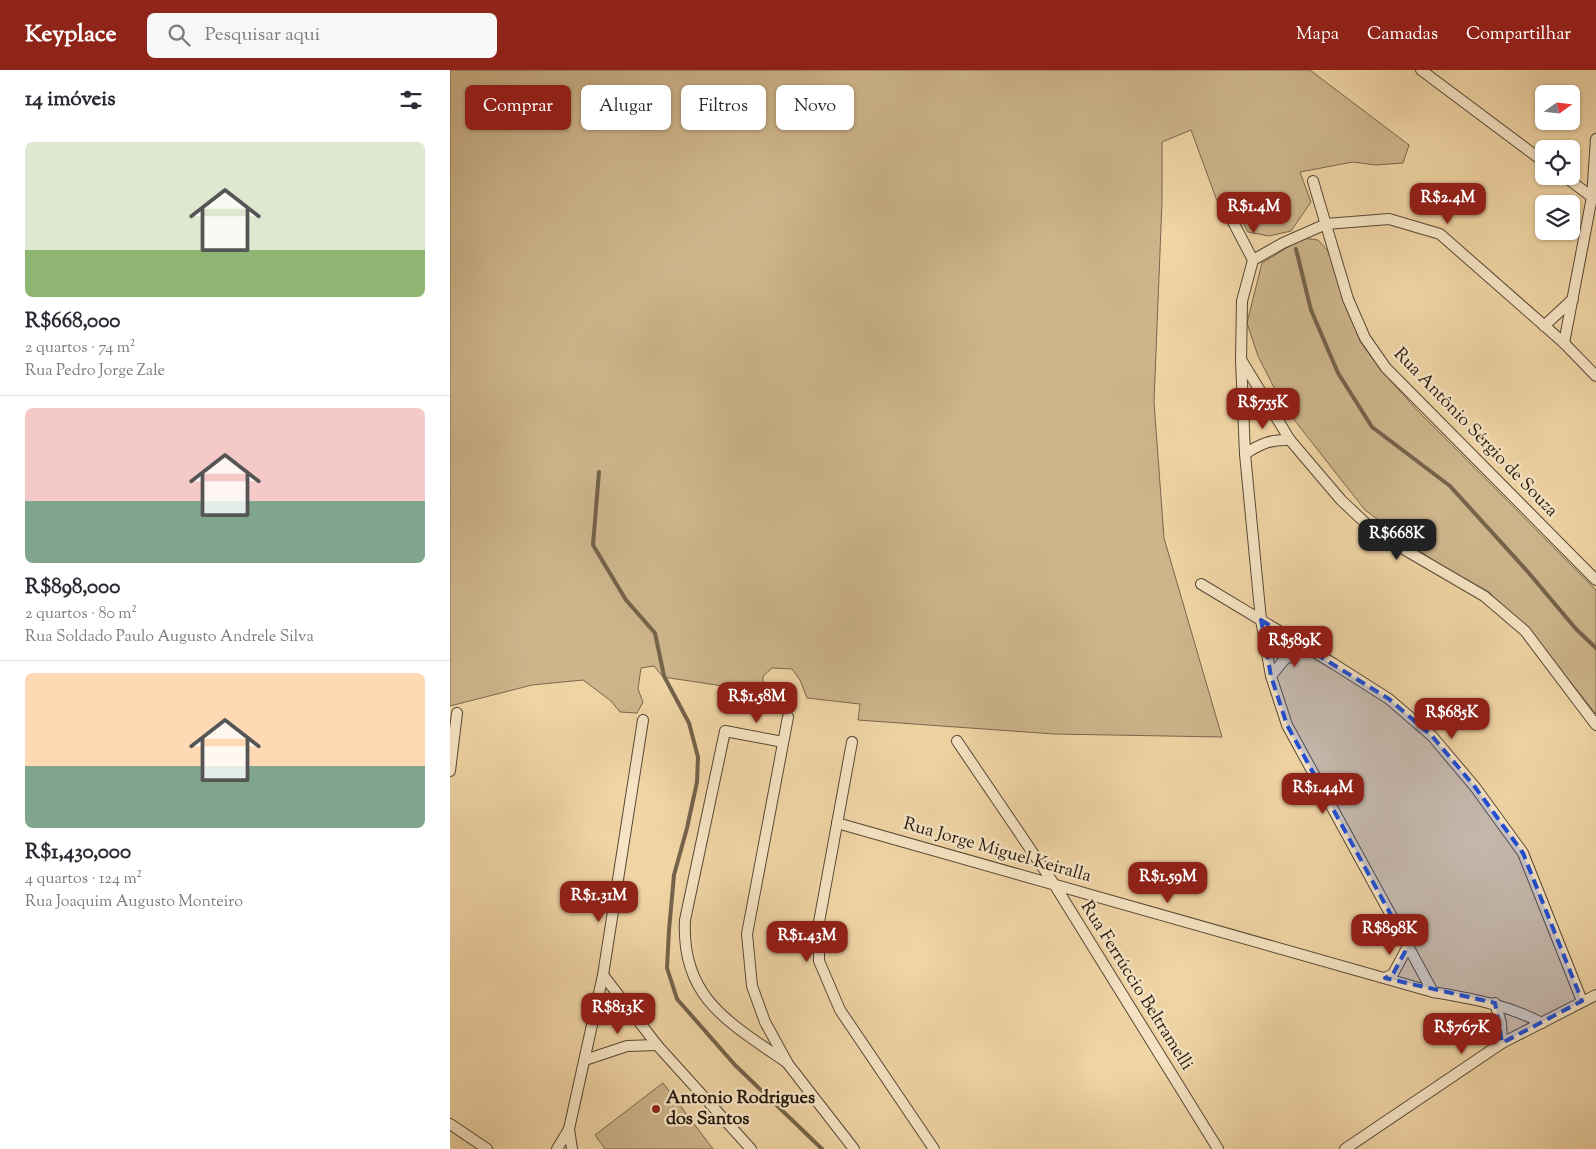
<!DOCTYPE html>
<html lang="pt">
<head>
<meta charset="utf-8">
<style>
	:root { --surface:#fff; --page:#f7f7f7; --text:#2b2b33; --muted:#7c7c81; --line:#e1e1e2; --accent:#8f2418 }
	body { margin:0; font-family:"Sorts Mill Goudy",serif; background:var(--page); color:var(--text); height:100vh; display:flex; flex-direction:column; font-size:19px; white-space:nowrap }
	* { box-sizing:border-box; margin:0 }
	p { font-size:16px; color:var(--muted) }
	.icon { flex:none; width:28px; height:28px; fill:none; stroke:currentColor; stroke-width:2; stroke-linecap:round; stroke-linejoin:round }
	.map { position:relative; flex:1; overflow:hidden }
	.panel { display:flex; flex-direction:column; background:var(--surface); width:450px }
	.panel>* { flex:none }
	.guide { position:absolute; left:15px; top:15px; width:475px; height:45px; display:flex; gap:10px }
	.needle { width:32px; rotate:75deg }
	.buttons { position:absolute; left:1085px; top:15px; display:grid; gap:10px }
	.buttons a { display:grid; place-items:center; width:45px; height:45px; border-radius:8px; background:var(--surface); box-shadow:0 1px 4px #0004; font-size:25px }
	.price { position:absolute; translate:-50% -42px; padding:0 11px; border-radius:10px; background:var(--accent); color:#fff; font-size:16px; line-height:32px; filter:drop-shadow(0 1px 2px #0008) }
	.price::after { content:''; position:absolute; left:50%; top:30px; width:15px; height:11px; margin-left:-8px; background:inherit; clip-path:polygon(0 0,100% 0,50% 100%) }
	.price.selected { background:#222; color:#fff }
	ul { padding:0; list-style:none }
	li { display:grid; align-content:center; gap:10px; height:265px; padding:0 25px }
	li+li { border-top:1px solid var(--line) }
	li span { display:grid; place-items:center; height:155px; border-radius:8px; color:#555 }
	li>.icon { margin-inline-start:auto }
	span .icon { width:90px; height:90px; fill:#fffc; stroke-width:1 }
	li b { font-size:21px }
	h2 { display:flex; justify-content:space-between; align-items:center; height:60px; padding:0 25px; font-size:21px }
	.chip { padding:0 18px; border-radius:8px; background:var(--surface); box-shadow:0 1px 4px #0004; font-size:18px; line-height:45px }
	.chip.selected { background:var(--accent); color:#fff }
	header { display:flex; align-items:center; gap:30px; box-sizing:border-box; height:70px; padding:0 25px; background:var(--accent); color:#fff }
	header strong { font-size:24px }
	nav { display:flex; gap:28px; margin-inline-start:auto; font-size:18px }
	.search { width:350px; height:45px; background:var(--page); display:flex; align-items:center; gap:12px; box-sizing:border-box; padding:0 18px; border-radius:8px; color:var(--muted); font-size:19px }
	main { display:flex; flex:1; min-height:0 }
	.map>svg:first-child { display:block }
	.green { fill:#ceb58c; stroke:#79674e }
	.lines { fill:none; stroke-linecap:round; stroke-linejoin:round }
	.stream { stroke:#75634b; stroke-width:4 }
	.minor-casing { stroke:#574835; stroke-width:12 }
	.minor { stroke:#f6e4c4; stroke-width:10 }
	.marked { fill:#1d4ed8; fill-opacity:0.2; stroke:#1d4ed8; stroke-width:4; stroke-dasharray:10 6; stroke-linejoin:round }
	.poi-dot { fill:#8f2418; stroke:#f6e4c4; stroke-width:2 }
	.labels { text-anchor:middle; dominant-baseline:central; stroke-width:5; stroke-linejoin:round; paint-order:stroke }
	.street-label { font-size:18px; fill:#241910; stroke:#f6e4c4 }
	.poi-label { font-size:18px; font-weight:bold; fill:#241910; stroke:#f6e4c4; text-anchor:start }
</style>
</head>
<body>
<header>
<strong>Keyplace</strong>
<div class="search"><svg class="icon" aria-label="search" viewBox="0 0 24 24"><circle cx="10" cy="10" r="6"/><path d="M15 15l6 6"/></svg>Pesquisar aqui</div>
<nav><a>Mapa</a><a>Camadas</a><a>Compartilhar</a></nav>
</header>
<main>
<section class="panel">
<h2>14 imóveis<svg class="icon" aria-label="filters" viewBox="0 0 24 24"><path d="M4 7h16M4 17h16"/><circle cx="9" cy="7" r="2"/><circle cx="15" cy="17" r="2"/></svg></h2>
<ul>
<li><span style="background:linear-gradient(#dfe7d0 70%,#8fb573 0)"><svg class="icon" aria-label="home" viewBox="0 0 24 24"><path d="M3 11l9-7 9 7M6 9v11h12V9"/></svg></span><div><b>R$668,000</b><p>2 quartos · 74 m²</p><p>Rua Pedro Jorge Zale</p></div></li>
<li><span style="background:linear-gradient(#f6c9c9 60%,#7fa58c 0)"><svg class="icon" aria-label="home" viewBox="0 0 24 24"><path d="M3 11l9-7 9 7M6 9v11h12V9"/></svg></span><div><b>R$898,000</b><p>2 quartos · 80 m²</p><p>Rua Soldado Paulo Augusto Andrele Silva</p></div></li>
<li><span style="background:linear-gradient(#ffd9b3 60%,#7fa58c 0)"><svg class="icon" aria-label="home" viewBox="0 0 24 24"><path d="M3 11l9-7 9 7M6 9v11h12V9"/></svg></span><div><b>R$1,430,000</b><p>4 quartos · 124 m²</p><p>Rua Joaquim Augusto Monteiro</p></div></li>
</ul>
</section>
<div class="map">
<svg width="1146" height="1079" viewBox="0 0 1146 1079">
	<rect width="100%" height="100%" fill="#f1d5a5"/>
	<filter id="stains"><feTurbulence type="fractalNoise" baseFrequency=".004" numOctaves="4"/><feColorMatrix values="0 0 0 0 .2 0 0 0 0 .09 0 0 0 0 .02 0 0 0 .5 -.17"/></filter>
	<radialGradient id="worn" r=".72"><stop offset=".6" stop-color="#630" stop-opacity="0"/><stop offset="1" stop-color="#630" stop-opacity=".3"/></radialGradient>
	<g class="green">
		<polygon points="0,0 860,0 959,75 953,93 926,95 903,92 850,102 861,132 841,161 819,166 798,162 782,132 770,139 741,60 712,72 712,132 704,332 714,468 772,667 604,664 408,650 410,634 357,628 350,610 342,599 322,598 313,606 313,622 213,607 204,596 191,598 188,619 193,632 187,643 170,642 161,631 133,610 82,615 0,636"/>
		<polygon points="853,168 868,170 878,181 910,271 930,299 968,341 1146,520 1146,644 1093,578 1039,522 988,494 915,440 834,337 808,286 797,253 812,193"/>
		<polygon points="213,1013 263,1079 155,1079 145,1065"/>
	</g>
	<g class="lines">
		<g class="stream">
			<polyline points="846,179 861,240 888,303 922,357 1000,416 1078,502 1126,559 1146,578"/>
			<polyline points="149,402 143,475 176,530 205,563 214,606 239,653 248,687 247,712 237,758 224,805 219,860 217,898 227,929 285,995 372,1079"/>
		</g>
		<defs>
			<g id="minor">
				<polyline points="971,0 1094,92"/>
				<polyline points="1114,106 1142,127"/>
				<polyline points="863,111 898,229 915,268 936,298 1146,510"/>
				<polyline points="782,150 803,190"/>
				<polyline points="1094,256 1123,229"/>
				<polyline points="1114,273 1142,127 1146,69"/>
				<polyline points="792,291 840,370 891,430 926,463 1034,526 1075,561 1146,655"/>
				<path d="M795 384C810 374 821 369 840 370"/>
				<polyline points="751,514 884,594 939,629 982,666 1025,717 1073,783 1132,931"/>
				<polyline points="821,606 834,590 857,577"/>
				<polyline points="338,647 297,864 302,916 315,952 338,994 404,1079"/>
				<polyline points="507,671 604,814 768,1079"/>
				<path d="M333 672 275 661 235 850C231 927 278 952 336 992"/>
				<polyline points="402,672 369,852 369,891 390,940 484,1079"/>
				<polyline points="0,701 7,643"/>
				<path d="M387 753 983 922C1023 929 1055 934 1092 953"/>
				<polyline points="153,905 207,975 301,1079"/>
				<polyline points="935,908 943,904 958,876"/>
				<polyline points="983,922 837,655 821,606 811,550 795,384 791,290 792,231 803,190 833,173 876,154 939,149 990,164 1114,273 1146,306"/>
				<polyline points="1045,933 1051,953 1052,973"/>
				<polyline points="135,990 177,976 207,975"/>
				<polyline points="0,1054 37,1079"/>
				<polyline points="119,1059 122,1079"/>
				<polyline points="107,1079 119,1059 153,905 193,650"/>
				<polyline points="895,1079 1052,973 1146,925"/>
			</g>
		</defs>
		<use href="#minor" class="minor-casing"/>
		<use href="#minor" class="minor"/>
	</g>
	<path class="marked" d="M811 550 939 629 982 666 1025 717 1073 783 1132 931 1052 973 1045 933 935 908 943 904 958 876 837 655 821 606Z"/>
	<circle class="poi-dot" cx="206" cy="1039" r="5"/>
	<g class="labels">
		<g class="street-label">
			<text transform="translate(1025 363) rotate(46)">Rua Antônio Sérgio de Souza</text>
			<text transform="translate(547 781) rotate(16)">Rua Jorge Miguel Keiralla</text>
			<text transform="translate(686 916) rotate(58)">Rua Ferrúccio Beltramelli</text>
		</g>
		<g class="poi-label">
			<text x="216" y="1029">Antonio Rodrigues<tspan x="216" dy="21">dos Santos</tspan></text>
		</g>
	</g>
	<rect width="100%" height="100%" filter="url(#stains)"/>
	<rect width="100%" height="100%" fill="url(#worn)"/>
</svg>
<div class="buttons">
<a><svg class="needle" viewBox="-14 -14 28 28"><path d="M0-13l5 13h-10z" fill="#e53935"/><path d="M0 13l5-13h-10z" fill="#7c7c81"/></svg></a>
<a><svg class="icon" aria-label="locate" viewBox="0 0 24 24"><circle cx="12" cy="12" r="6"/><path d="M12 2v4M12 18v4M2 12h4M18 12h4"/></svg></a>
<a><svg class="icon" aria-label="layers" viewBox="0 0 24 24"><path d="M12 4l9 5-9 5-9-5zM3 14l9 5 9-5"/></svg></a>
</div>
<b class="price" style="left:998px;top:155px">R$2.4M</b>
<b class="price" style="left:804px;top:164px">R$1.4M</b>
<b class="price" style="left:813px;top:360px">R$755K</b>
<b class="price selected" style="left:947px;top:491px">R$668K</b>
<b class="price" style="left:845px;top:598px">R$589K</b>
<b class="price" style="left:307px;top:654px">R$1.58M</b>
<b class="price" style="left:1002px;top:670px">R$685K</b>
<b class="price" style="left:873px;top:745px">R$1.44M</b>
<b class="price" style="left:718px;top:834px">R$1.59M</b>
<b class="price" style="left:149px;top:853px">R$1.31M</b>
<b class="price" style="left:940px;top:886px">R$898K</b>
<b class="price" style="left:357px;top:893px">R$1.43M</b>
<b class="price" style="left:168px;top:965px">R$813K</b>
<b class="price" style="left:1012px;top:985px">R$767K</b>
<div class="guide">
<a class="chip selected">Comprar</a>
<a class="chip">Alugar</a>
<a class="chip">Filtros</a>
<a class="chip">Novo</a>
</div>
</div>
</main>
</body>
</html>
